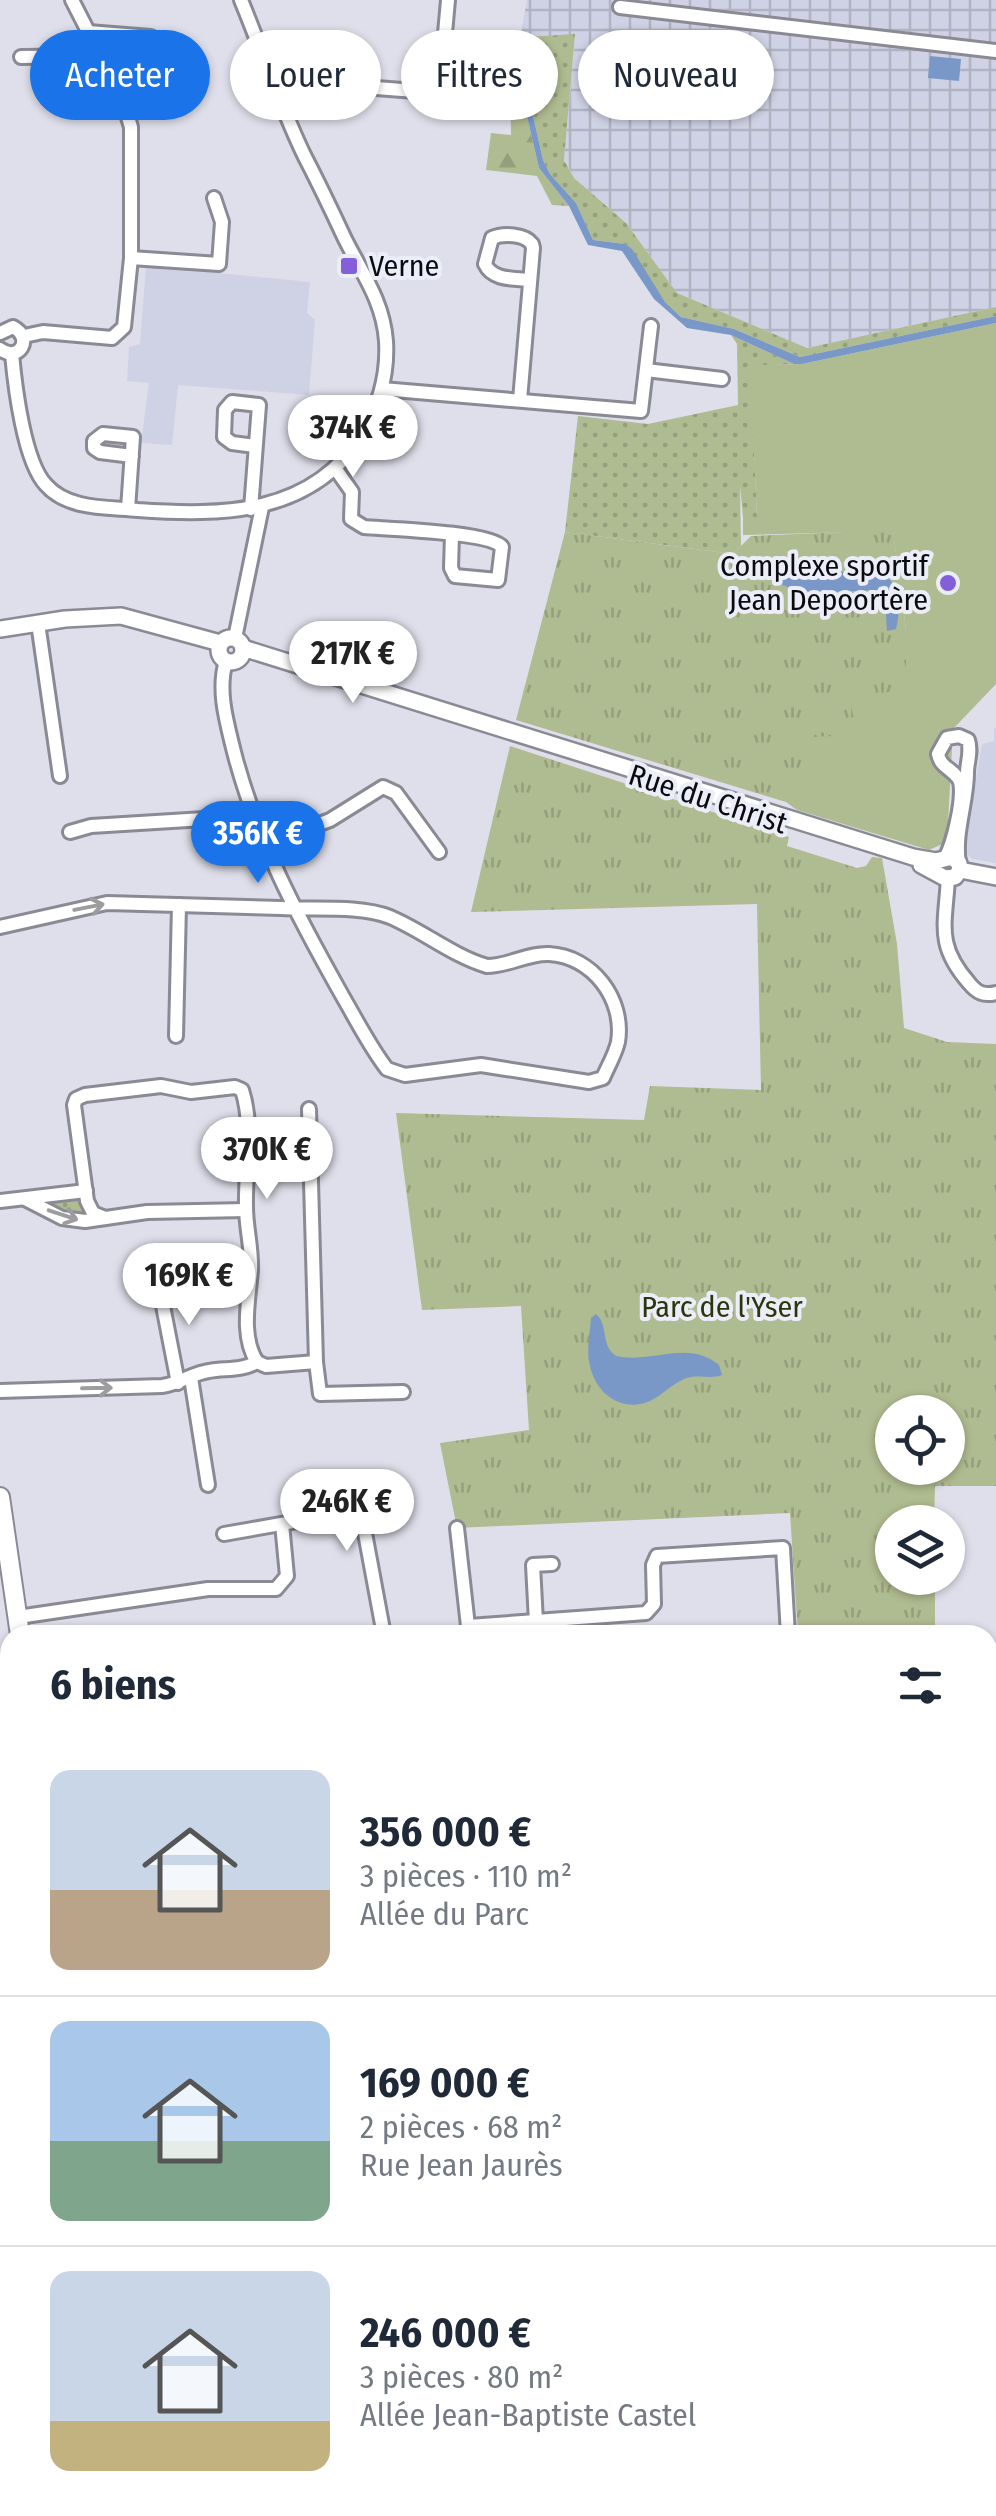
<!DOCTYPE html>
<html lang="fr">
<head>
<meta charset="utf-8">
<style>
	:root { --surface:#fff; --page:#f2f2f3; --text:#1f2937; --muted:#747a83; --line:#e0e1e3; --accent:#1a73e8 }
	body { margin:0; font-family:"Fira Sans Condensed",sans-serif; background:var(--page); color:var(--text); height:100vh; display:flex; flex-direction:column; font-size:38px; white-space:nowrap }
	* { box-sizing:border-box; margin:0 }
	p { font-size:32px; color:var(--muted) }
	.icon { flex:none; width:55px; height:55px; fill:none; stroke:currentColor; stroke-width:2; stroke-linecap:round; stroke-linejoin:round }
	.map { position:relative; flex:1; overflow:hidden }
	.details { position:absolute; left:0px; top:1625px; width:998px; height:892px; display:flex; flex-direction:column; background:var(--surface); border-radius:30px 30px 0 0; box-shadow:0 2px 8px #0004 }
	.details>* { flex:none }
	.hud { position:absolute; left:30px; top:30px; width:938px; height:90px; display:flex; gap:20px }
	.fabs { position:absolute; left:875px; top:1395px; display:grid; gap:20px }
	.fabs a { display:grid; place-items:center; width:90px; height:90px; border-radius:50%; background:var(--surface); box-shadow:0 2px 8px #0004; font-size:50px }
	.price { position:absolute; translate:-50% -85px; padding:0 22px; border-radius:35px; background:#fff; color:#222; font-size:32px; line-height:65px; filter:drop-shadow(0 2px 5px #0008) }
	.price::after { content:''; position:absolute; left:50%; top:60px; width:30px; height:22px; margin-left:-15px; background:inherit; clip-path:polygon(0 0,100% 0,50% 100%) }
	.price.active { background:var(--accent); color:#fff }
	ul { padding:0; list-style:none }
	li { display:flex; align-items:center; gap:30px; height:250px; padding:0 50px }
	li+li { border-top:2px solid var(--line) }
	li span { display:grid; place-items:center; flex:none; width:280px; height:200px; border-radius:20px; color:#555 }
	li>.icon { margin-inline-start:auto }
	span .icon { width:120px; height:120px; fill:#fffc; stroke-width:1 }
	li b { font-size:42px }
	h2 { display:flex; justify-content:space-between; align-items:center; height:120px; padding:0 50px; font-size:42px }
	.pill { padding:0 35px; border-radius:45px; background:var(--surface); box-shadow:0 2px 8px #0004; font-size:35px; line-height:90px }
	.pill.active { background:var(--accent); color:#fff }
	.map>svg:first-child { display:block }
	.built { fill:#cfd2e4 }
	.industrial { fill:url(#industrial-grid) }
	.grass { fill:url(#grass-dots) }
	.forest { fill:url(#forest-firs) }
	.cemetery { fill:url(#cemetery-stones) }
	.park { fill:url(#park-tufts); fill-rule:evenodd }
	.pitch { fill:#afbb90 }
	.water { fill:#7998c8 }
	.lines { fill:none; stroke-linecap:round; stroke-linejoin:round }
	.minor-casing { stroke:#898a94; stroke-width:18 }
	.tertiary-casing { stroke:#898a94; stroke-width:20 }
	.secondary-casing { stroke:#898a94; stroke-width:22 }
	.primary-casing { stroke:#898a94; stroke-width:25 }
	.minor { stroke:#fff; stroke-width:12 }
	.tertiary { stroke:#fff; stroke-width:15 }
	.secondary { stroke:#fff; stroke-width:18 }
	.primary { stroke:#fff; stroke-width:20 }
	.oneway { stroke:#9d9d9f }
	.poi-dot { fill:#8360da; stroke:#ebedf8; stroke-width:4 }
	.labels { text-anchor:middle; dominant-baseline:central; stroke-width:8; stroke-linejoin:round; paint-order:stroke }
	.poi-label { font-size:30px; fill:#0b0b0f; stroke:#ebedf8; text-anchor:start }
	.street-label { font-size:30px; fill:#0b0b0f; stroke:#ebedf8 }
	.park-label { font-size:30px; fill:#2d360a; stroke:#ebedf8 }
</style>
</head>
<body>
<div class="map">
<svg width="996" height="2516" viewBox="0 0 996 2516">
	<defs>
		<pattern id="industrial-grid" width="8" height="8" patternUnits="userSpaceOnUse" patternTransform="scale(2.5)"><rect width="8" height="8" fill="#cfd2e4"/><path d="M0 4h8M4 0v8" fill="none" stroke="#b0b3c2"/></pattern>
		<pattern id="grass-dots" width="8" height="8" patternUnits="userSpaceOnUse" patternTransform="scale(2.5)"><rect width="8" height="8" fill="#afbb90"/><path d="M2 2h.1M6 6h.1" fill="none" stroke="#959f7b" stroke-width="1.8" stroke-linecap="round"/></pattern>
		<pattern id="forest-firs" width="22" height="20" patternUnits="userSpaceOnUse" patternTransform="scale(2.5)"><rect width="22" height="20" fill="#afbb90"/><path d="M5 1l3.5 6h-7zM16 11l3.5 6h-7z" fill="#959f7b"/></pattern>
		<pattern id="cemetery-stones" width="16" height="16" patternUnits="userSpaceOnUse" patternTransform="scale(2.5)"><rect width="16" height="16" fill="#afbb90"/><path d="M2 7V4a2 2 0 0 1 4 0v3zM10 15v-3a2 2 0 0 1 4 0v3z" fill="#959f7b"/></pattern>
		<pattern id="park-tufts" width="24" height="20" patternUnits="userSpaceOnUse" patternTransform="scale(2.5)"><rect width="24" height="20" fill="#afbb90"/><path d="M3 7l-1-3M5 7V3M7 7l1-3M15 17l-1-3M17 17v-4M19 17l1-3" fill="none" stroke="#959f7b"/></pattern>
	</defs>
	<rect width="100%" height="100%" fill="#dedfea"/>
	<g class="built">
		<polygon points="146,266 310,282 307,313 315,320 309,395 178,385 172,445 141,443 149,383 127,381 129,347 140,344"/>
		<polygon points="994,728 996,728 996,863 972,859 964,850 982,744 994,741"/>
	</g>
	<polygon class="industrial" points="527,0 996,0 996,307 807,348 677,293 626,223 574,178 564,159 574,49 520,38"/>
	<g class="grass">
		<polygon points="575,34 564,160 574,178 626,223 677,293 807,348 996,307 996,316 800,357 734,329 681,317 665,302 625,244 593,240 576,203 550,174 543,160 529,98 517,73 520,51 514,51 512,38"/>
		<polygon points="731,335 794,364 751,366 757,518 743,518 740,485 741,546 733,554 565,532 578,416 648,424 738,405 737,344"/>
		<polygon points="74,1198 83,1203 84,1215 68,1216 47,1206 47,1201"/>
		<polygon points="996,1860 996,1941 988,1942 988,1861"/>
	</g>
	<polygon class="forest" points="510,71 525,108 539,168 569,206 552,205 537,176 486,170 491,133 511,135"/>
	<path class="cemetery" d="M996 1941V2513C876 2511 756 2516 636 2516V2508H988V1942Z"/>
	<g class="park">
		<polygon points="893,530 906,630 906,686 801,795 797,810 786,802 516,720 565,532 733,554 751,536"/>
		<path d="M510 746 789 837 787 846 857 868 866 866 872 857 882 858 897 944 904 1028 947 1042 996 1044V1486H935L934 1522H892V1578H935V1635H798L790 1513 457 1528 440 1443 529 1430 521 1306 422 1310 396 1113 644 1120 650 1086 761 1090 757 904 471 912ZM892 1412H948V1468H892Z"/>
	</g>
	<polygon class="pitch" points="996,323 996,684 953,729 947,842 929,850 797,810 811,737 857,735 851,705 906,686 906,630 893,531 743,535 743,518 757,517 750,365 802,364"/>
	<g class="water">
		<polygon points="514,51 521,51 517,73 529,98 543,160 550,174 576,203 593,240 625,244 632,249 665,302 681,317 734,329 800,357 996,316 996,323 802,364 794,364 731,335 687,328 654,299 622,251 588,245 569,206 539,168 525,108 510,71"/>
		<polygon points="930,56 961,59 959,81 928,78"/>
		<path d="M804 563C822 566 843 574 861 573 871 572 876 569 885 575 899 585 901 613 896 629L887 631 885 600 879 590 805 593 780 584 778 578 788 565Z"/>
		<path d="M596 1314C609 1325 600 1345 616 1356 654 1364 687 1339 719 1365L722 1375C710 1380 697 1373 684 1379 671 1385 662 1395 650 1401 622 1413 596 1394 590 1366 586 1351 590 1334 591 1318Z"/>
	</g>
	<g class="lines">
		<defs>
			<g id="minor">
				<polyline points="620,7 996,51"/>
				<polyline points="88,32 151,37 149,75 144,83 115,84"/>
				<polyline points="21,57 101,56"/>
				<polyline points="273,80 415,91 435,89 441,78 448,0"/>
				<polyline points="131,258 219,264 222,222 214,198"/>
				<path d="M0 333 13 327C34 338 19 363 0 349"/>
				<polyline points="24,336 43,332 112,338 124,327 131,258 131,127 122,98 72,0"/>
				<path d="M12 354C15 387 24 462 46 485 68 510 107 507 138 510 222 516 312 515 362 435 379 406 388 374 386 341 383 300 361 272 344 237 331 209 318 182 304 155 280 105 262 51 241 0"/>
				<polyline points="646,370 722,379"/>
				<polyline points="382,389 641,411 651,326"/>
				<path d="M520 400 533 248 532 244C525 234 503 233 492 238L485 264C493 281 514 278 530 280"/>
				<path d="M335 468 352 492 351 519 364 527C388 529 491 532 502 547L498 580 455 576 451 568 452 534"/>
				<polyline points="128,509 133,437 103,434 94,441 94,448 100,452 132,456"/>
				<polyline points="251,509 259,405 232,402 225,410 224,437 232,443 255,446"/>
				<polyline points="38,623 60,776"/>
				<polyline points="235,638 262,507"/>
				<polyline points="70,832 91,826 253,816"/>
				<polyline points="264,845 330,820 383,787 396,793 439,852"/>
				<path d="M945 858C953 845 967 789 958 778 950 767 941 768 938 754L947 738 959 736 968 740C972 752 967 761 967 773 967 802 954 834 959 863"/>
				<path d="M948 879C945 926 936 945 969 983 977 993 984 996 996 993"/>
				<path d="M0 927 107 903 281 908C315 910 358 905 390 917 423 931 453 956 487 966 509 966 527 953 549 954 592 956 625 999 618 1042 615 1055 608 1066 603 1078L589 1082 481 1065 405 1075 387 1069C370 1047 357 1021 343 997 298 917 257 841 234 752 227 723 217 691 226 661"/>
				<polyline points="176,1036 179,905"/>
				<polyline points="309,1109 316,1362"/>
				<polyline points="25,1199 62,1218 85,1221 147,1212 246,1210"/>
				<polyline points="0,1201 86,1191"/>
				<path d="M103 1217 93 1213 87 1201 74 1105 76 1099 85 1095 161 1086 191 1092 235 1087 242 1090C254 1127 245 1169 246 1207 246 1228 252 1248 251 1270 249 1299 240 1336 257 1362"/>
				<polyline points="158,1280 178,1383"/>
				<polyline points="191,1378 208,1485"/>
				<path d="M0 1391 162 1386C179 1384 193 1373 209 1371 226 1368 241 1371 257 1362L266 1366 316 1362 320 1394 403 1392"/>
				<polyline points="381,1513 362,1517 384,1635"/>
				<polyline points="457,1528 469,1635"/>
				<polyline points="224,1534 298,1521"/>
				<polyline points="18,1617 208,1589 276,1589 287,1576 282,1524"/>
				<polyline points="536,1622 533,1565 552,1564"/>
				<polyline points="469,1626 646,1613 654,1604 653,1565 657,1556 783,1548 788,1635"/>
				<polyline points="0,1933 10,1929"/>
				<polyline points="0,2071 10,2067"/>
			</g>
			<g id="tertiary">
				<polyline points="0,629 65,619 121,616 220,643"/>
				<circle cx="231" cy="650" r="12"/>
				<polyline points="243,648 913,857 936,861 952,857 959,863 960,870"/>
				<polyline points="921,865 945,878 955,877 960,870"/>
				<polyline points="960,870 996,877"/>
				<polyline points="89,2516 90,2508"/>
			</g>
			<g id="secondary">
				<polyline points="0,1497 20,1635"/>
				<polyline points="0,2325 10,2314"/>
				<polyline points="0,2358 10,2345"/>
			</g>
			<g id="primary">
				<polyline points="988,1731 996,1730"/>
				<polyline points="0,1777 10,1779"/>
			</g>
		</defs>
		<use href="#minor" class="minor-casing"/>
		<use href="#tertiary" class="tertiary-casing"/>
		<use href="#secondary" class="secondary-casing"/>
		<use href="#primary" class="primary-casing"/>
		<use href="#minor" class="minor"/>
		<use href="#tertiary" class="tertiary"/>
		<use href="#secondary" class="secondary"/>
		<use href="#primary" class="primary"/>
	</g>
	<defs><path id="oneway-shaft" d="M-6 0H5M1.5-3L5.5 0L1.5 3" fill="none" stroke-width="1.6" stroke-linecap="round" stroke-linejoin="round" transform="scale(2.5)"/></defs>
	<g class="oneway">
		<use href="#oneway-shaft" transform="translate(89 907) rotate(-11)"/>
		<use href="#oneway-shaft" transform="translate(63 1215) rotate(18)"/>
		<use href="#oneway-shaft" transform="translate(97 1388) rotate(-1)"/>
	</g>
	<g class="poi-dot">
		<rect x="339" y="256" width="20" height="20" rx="5"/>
		<circle cx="948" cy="583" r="10"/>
	</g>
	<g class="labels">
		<g class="poi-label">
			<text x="369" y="266">Verne</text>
			<text x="928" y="566" text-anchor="end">Complexe sportif<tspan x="928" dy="34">Jean Depoortère</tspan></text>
		</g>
		<g class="street-label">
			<text transform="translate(708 799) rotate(18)">Rue du Christ</text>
		</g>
		<g class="park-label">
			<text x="722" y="1307">Parc de l'Yser</text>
		</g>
	</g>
</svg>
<div class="fabs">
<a><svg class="icon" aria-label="locate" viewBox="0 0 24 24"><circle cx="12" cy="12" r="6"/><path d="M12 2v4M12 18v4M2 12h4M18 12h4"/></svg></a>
<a><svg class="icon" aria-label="layers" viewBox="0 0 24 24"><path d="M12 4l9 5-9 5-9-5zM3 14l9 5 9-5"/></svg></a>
</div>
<b class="price" style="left:353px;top:480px">374K €</b>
<b class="price" style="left:353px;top:706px">217K €</b>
<b class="price active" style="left:258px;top:886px">356K €</b>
<b class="price" style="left:267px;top:1202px">370K €</b>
<b class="price" style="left:189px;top:1328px">169K €</b>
<b class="price" style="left:347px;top:1554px">246K €</b>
<div class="hud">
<a class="pill active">Acheter</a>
<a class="pill">Louer</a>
<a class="pill">Filtres</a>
<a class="pill">Nouveau</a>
</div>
<section class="details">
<h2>6 biens<svg class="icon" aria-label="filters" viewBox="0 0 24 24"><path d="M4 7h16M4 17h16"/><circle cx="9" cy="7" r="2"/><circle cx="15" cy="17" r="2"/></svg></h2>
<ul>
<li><span style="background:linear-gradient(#c9d6e8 60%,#b9a48a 0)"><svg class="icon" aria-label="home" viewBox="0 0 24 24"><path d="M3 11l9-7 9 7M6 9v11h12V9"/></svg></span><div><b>356 000 €</b><p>3 pièces · 110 m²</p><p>Allée du Parc</p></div></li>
<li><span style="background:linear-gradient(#a9c7e8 60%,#7fa58c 0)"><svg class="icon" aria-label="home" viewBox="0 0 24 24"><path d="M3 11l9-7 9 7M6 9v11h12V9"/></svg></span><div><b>169 000 €</b><p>2 pièces · 68 m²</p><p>Rue Jean Jaurès</p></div></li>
<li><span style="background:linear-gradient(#c9d6e8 75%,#c2b280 0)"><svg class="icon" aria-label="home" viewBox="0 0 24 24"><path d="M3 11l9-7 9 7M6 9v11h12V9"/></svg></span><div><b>246 000 €</b><p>3 pièces · 80 m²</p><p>Allée Jean-Baptiste Castel</p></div></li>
</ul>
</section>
</div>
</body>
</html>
